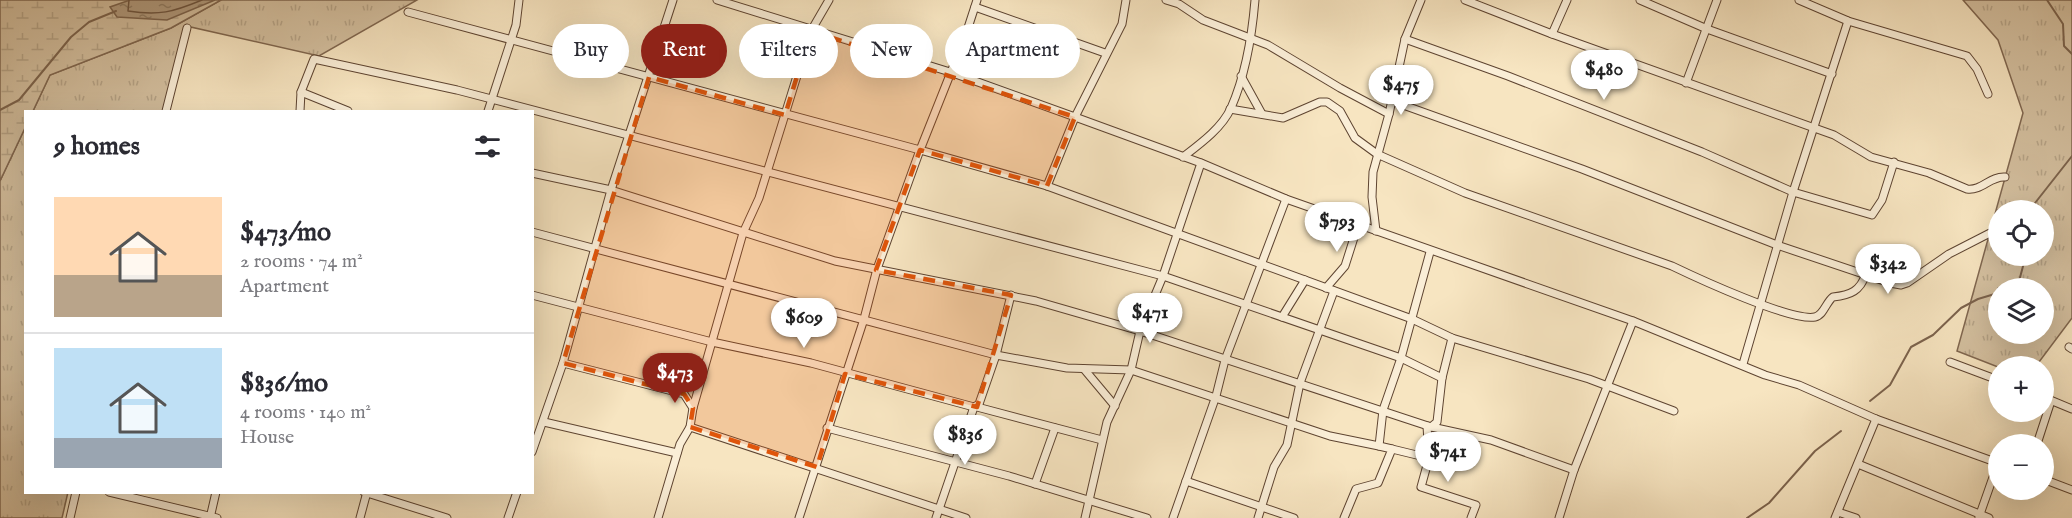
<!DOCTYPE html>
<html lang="en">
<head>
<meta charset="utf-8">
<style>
	:root { --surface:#fff; --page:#f2f2f3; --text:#2b2b33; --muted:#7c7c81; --line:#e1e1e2; --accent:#8f2418 }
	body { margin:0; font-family:"IM FELL English",serif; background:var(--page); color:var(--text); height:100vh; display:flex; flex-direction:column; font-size:22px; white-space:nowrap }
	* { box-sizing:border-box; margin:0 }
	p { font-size:20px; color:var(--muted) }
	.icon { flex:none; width:33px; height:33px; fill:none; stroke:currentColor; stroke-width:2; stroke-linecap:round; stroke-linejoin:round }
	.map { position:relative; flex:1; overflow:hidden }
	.sheet { position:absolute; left:24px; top:110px; width:510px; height:384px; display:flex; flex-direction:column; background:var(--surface); border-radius:0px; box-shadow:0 6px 24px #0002 }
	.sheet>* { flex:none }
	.top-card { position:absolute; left:552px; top:24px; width:570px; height:54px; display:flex; gap:12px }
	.tools { position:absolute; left:1988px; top:200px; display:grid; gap:12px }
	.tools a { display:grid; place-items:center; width:66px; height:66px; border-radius:50%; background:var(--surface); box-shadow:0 6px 24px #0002; font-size:30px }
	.price { position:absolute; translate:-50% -51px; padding:0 14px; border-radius:21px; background:#fff; color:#222; font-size:20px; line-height:39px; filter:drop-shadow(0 2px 3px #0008) }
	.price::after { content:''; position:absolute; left:50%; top:36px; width:18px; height:14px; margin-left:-9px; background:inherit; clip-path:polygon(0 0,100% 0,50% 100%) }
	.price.active { background:var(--accent); color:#fff }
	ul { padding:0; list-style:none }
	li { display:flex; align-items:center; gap:18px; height:150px; padding:0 30px }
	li+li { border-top:2px solid var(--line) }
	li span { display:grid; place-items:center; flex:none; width:168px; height:120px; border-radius:0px; color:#555 }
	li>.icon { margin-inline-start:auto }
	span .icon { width:72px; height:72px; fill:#fffc; stroke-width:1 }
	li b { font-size:26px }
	h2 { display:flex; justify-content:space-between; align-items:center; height:72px; padding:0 30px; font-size:26px }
	.tag { padding:0 21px; border-radius:27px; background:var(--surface); box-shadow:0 6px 24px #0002; font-size:21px; line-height:54px }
	.tag.active { background:var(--accent); color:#fff }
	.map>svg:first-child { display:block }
	.grass { fill:url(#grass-tufts); stroke:#806750; stroke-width:1.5; fill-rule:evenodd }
	.wetland { fill:url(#wetland-marsh); stroke:#806750; stroke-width:1.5 }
	.water { fill:url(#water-ripples); stroke:#7c634d; stroke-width:1.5 }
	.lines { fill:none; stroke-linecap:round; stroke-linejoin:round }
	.shore { stroke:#6e5540; stroke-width:1.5 }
	.stream { stroke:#7c634d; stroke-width:2 }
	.minor-casing { stroke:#5e4431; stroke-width:9 }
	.minor { stroke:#faeed7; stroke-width:7 }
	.marked { fill:#df550b; fill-opacity:0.2; stroke:#df550b; stroke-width:4.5; stroke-dasharray:12 8; stroke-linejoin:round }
</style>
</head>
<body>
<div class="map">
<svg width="2072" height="518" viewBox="0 0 2072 518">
	<defs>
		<pattern id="grass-tufts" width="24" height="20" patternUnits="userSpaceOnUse" patternTransform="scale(1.5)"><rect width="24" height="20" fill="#d4c0a0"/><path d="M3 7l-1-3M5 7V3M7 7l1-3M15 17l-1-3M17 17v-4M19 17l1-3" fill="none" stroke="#b6a488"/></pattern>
		<pattern id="wetland-marsh" width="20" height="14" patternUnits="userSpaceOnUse" patternTransform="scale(1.5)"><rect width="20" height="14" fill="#d4c0a0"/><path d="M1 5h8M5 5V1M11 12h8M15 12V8" fill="none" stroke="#b6a488"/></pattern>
		<pattern id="water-ripples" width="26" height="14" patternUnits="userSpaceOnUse" patternTransform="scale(1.5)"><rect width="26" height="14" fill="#b29c80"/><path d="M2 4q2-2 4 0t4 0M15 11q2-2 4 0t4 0" fill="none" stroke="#917e66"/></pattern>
	</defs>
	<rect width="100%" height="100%" fill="#f7e5c1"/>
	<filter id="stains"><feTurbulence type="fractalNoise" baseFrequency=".00333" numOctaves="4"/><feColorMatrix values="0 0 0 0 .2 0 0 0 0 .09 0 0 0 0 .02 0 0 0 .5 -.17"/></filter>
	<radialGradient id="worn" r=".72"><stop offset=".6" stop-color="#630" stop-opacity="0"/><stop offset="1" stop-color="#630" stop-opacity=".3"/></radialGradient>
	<g class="grass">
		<polygon points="221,0 417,0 319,56 186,26 163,111 33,111 50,75 171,28"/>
		<path d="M1963 0H2072V318L2036 366 1998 367 1957 351 2023 113 1998 40ZM1998 210H2043V255H1998ZM1998 288H2043V333H1998Z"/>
		<polygon points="25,128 26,492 68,492 62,518 0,518 0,181"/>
	</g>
	<polygon class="wetland" points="0,0 221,0 171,28 50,75 33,111 26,111 25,128 0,181"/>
	<polygon class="water" points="130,0 215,0 167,20 117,17 110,7"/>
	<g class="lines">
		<path class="shore" d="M129 0 128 11C159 16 173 12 202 0"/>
		<g class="stream">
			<polyline points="2047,0 2063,24 2064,46 2072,54"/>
			<polyline points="0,110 19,100 71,37 89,22 116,11"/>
			<polyline points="2033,210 2035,203 2072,156"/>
			<polyline points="2011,288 2018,285 2026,255"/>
			<polyline points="1870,401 1890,385 1911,347 1933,335 1961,308 1978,299 1998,293"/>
			<polyline points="1747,518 1769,503 1815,451 1841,431"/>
		</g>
		<defs>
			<g id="minor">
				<polyline points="717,0 950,72 1075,117 1201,163 1286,199 1633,321 1765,375 1799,385 1876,419 1998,463"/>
				<polyline points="977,0 965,37 920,150 1047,186 1412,319 1452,338 1589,379 1674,411"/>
				<polyline points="1166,0 1179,4 1203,20 1268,45 1340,88 1389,114"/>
				<path d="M1465 0 1552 34 1834 135 1871 157 1929 173 1967 189C1982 191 1990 176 2005 177"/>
				<polyline points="1640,0 1707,29 1832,74"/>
				<polyline points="1799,0 1848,21 1967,56 1977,69 1988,94"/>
				<polyline points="975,7 1105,53"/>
				<polyline points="408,12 920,150 877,269 864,319 799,518"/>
				<polyline points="1552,34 1567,0"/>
				<polyline points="1405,39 1508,76 1702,152 1793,192 1872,215 1882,200 1894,162"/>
				<polyline points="1241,76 1262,114"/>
				<polyline points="1686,83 1717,0"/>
				<polyline points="301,92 348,111"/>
				<polyline points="1392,101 1582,169 1777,245 1890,283 1901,285 1907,283 1949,254 1990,233"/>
				<path d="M1230 109 1283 118 1320 102H1327L1340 111 1355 138 1377 154 1465 193 1672 266C1697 278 1792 322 1815 317 1824 315 1826 302 1833 297 1851 295 1860 291 1866 274"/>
				<polyline points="166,111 187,28"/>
				<polyline points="300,111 301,92 314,59 457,90 1163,276 1401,358 1442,378"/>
				<polyline points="488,111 516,25 519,0"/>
				<path d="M1183 157C1200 144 1222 128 1231 108 1246 74 1252 36 1255 0"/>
				<polyline points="532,173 611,190 835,261 1036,301 1140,331 1431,427 1437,422 1442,378 1452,338"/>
				<polyline points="1047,186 1075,117 1122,24 1126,0"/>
				<polyline points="1376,231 1372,197 1373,172 1389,114 1405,39 1421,0"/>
				<polyline points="532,232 996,355 1067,368 1131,370 1330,436 1379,446"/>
				<polyline points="1326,288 1345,266 1358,225"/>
				<polyline points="532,295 712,342 811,363 974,407 979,404 996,355 1011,295"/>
				<polyline points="1282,317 1305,280"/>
				<polyline points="2069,347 2072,349"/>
				<polyline points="1950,362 1998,380"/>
				<polyline points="563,363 684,394 693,408 690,427 680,444 658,518"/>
				<polyline points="1743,364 1793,192 1848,21"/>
				<polyline points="1084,369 1115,406"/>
				<polyline points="2043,397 2072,409"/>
				<polyline points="977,407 1102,440"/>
				<polyline points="693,408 743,233 759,198 811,31 829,0"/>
				<polyline points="544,422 677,453"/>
				<polyline points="690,427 966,518"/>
				<polyline points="827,428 1009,476 1147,518"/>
				<polyline points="2037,444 2051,401"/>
				<polyline points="1392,449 1429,458"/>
				<polyline points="532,452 563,363 611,190 673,0"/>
				<polyline points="1858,464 1989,518"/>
				<polyline points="2043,479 2072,490"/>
				<polyline points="1186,481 1294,518"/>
				<polyline points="1035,484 1055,428"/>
				<polyline points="109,492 217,518"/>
				<polyline points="364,492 447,518"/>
				<polyline points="1838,512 1856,518"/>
				<polyline points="1979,517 1998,463"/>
				<polyline points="70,518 76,492"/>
				<polyline points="210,518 216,492"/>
				<polyline points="360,518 367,492"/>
				<polyline points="508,518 517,492"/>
				<polyline points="936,518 974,407"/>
				<polyline points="1085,518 1107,422 1131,370 1140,331 1163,276 1201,163"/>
				<polyline points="1173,518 1216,396 1225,360 1286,199"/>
				<polyline points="1258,518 1274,467 1287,445 1300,383 1334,291"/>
				<polyline points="1344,518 1356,489 1378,483 1392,449 1379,446 1383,410 1401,358 1430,252"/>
				<polyline points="1471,518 1476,505 1421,487 1429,458 1427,426 1491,440 1574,470"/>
				<polyline points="1559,518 1574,470 1633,321"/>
				<polyline points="1835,518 1876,419"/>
			</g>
		</defs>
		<use href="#minor" class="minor-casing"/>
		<use href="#minor" class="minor"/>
	</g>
	<path class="marked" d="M811 31 1075 117 1047 186 920 150 876 270 1011 295 977 407 845 374 817 467 690 427 693 408 684 394 563 363 649 77 785 115Z"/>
	<rect width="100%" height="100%" filter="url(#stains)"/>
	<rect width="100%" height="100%" fill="url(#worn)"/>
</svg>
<div class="tools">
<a><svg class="icon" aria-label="locate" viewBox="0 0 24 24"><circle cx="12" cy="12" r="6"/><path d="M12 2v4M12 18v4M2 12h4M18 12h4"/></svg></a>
<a><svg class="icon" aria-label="layers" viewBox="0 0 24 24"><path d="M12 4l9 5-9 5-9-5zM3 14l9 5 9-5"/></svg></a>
<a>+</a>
<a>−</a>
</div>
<b class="price" style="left:1604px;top:101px">$480</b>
<b class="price" style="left:1401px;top:116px">$475</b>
<b class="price" style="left:1337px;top:253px">$793</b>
<b class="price" style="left:1888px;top:295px">$342</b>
<b class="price" style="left:1150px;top:344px">$471</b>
<b class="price" style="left:804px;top:349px">$609</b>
<b class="price active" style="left:675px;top:404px">$473</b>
<b class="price" style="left:965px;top:466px">$836</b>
<b class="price" style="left:1448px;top:483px">$741</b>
<div class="top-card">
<a class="tag">Buy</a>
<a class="tag active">Rent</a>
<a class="tag">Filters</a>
<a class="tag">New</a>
<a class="tag">Apartment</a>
</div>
<section class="sheet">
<h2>9 homes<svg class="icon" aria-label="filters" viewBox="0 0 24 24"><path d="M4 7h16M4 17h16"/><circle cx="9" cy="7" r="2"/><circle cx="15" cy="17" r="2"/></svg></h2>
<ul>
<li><span style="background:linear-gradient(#ffd9b3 65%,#b9a48a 0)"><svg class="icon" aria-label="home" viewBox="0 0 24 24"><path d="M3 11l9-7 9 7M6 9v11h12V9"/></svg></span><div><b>$473/mo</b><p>2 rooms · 74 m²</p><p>Apartment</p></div></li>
<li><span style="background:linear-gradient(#bfe0f5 75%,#9aa5b1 0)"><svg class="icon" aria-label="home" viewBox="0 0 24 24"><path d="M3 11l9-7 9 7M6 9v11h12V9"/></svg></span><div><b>$836/mo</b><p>4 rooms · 140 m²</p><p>House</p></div></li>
</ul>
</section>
</div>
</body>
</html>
